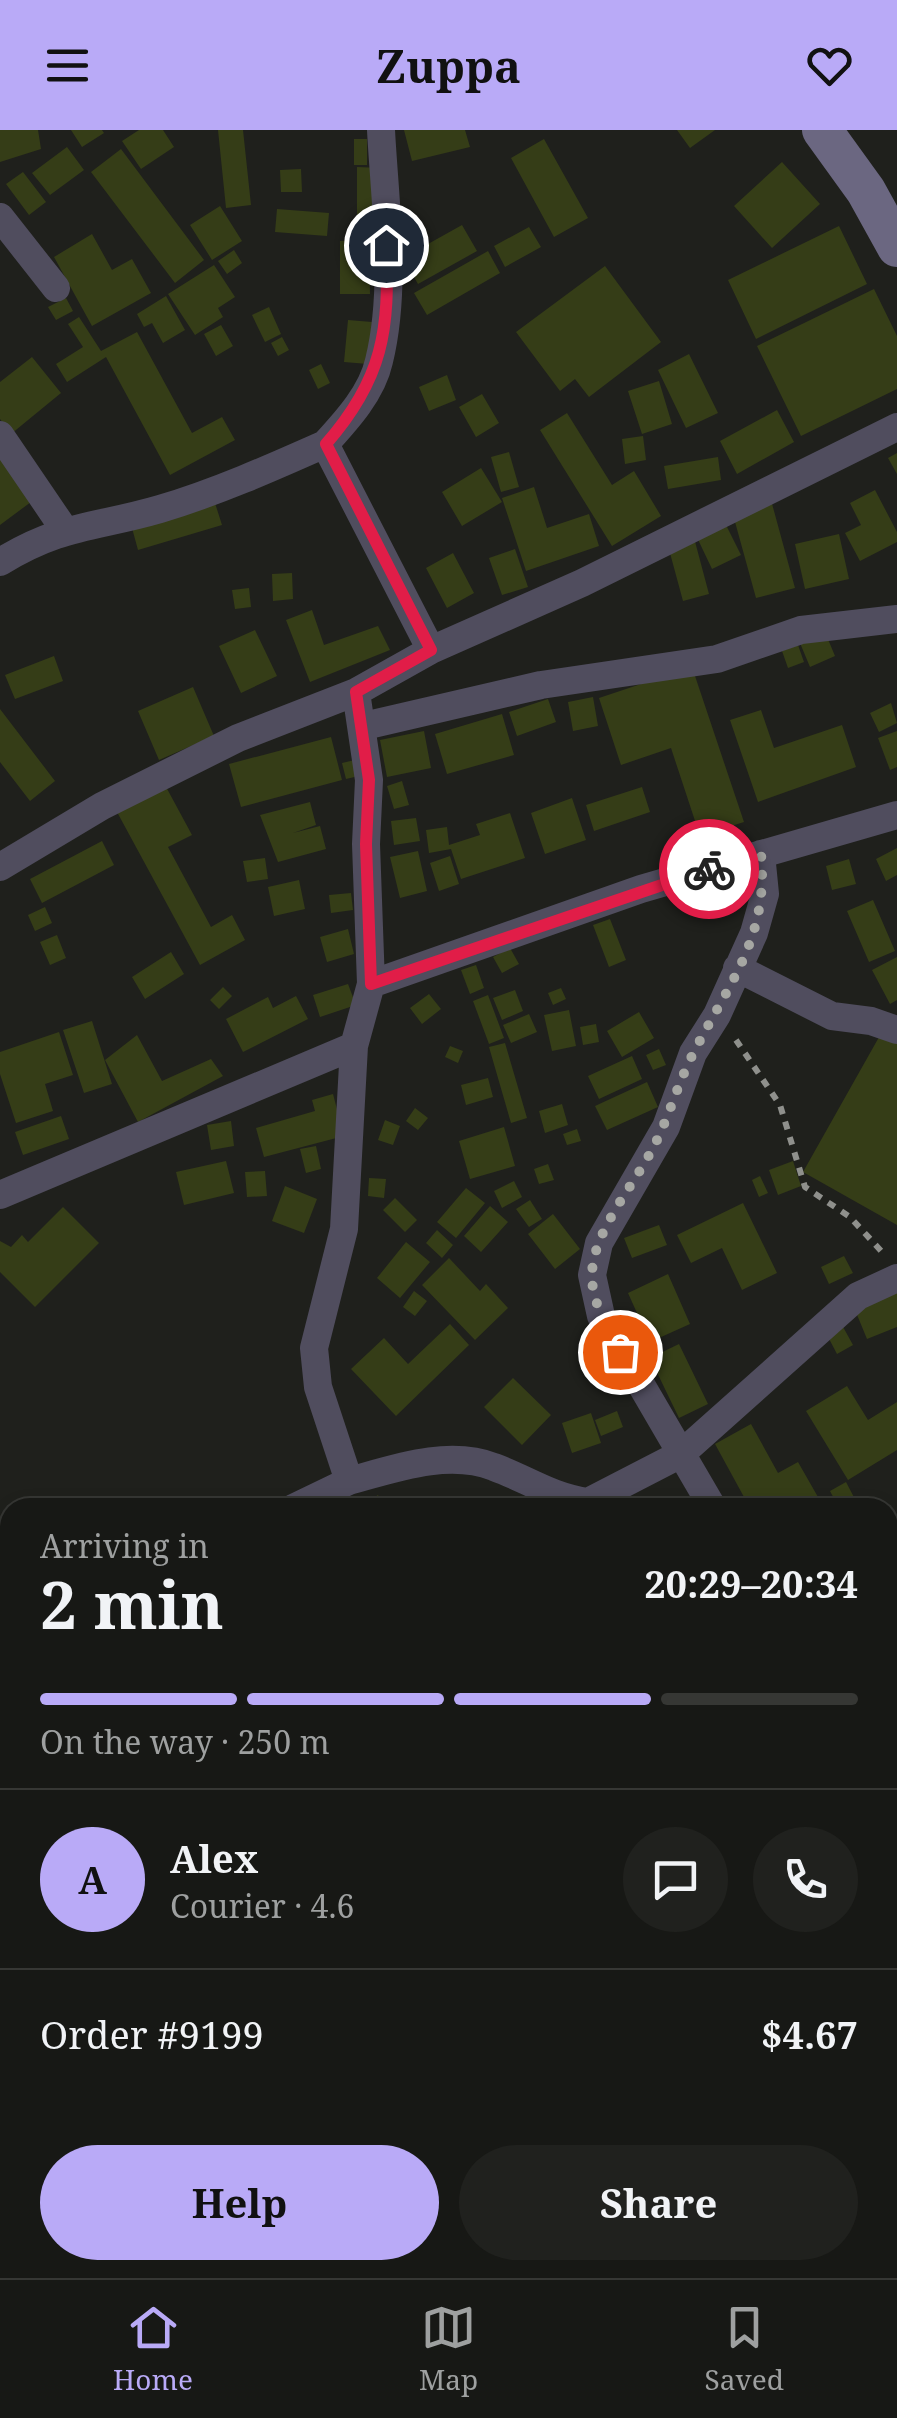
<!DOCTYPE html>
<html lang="en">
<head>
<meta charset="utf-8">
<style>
	body { margin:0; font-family:"Noto Serif",serif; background:#20211e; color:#f1f3f6; height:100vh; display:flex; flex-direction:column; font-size:38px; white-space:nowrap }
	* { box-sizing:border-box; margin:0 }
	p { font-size:32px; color:#9ea0a0 }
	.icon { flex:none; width:55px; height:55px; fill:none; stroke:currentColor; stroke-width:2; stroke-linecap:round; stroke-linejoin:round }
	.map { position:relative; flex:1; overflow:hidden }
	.sheet { position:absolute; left:0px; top:1368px; width:898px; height:782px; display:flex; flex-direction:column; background:#171815; border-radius:30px 30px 0 0; box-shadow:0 5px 15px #0003,0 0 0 2px #363734 }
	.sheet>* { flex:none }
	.pin { position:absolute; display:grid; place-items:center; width:85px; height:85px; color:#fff; margin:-42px; border:5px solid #fff; border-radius:50%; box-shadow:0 2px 10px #0007 }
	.courier { position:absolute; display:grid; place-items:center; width:100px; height:100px; margin:-50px; border:8px solid #e11d48; border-radius:50%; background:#fff; color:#222; box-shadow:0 2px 12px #0007 }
	.summary em { font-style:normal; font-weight:700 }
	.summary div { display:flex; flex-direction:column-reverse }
	.summary { display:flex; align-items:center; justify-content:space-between; height:170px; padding:0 40px }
	h1 { font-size:65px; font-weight:700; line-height:75px }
	.bar { display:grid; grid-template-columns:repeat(4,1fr); gap:15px 10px; align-content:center; height:120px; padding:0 40px }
	.bar i { height:12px; border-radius:8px; background:#363734 }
	.bar .selected { background:#b9aaf7 }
	.bar p { grid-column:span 4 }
	.line { display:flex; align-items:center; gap:25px; padding:0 40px; border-top:2px solid #363734 }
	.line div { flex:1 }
	.round { display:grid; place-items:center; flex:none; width:105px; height:105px; border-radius:52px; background:#20211e }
	.button { display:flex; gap:20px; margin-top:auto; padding:20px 40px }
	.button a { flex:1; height:115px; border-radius:60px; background:#b9aaf7; color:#111; font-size:40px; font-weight:700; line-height:115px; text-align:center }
	.button a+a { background:#20211e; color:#f1f3f6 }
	header { display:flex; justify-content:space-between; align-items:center; height:130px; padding:0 40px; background:#b9aaf7; color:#111; font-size:45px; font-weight:700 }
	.menu { display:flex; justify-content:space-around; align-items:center; height:140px; border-top:2px solid #363734; background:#171815; font-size:28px; color:#9ea0a0 }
	.menu a { display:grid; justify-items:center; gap:5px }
	.menu .selected { color:#b9aaf7 }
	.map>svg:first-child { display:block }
</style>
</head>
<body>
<header><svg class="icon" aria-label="menu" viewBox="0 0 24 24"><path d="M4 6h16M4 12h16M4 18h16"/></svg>Zuppa<svg class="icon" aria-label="heart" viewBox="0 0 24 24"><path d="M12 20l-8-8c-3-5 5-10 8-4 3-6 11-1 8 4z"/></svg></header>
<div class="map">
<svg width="897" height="2148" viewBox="0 0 897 2148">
	<rect width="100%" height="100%" fill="#1f201c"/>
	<path fill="#353d17" d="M0 0H38L41 19 0 32Z
		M71 0H102L104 3 82 17Z
		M139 0H163L174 17 141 39 122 11Z
		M218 0H243L251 75 226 78Z
		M404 0H465L470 17 412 31Z
		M677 0H715L690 18Z
		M354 9H367V35H354Z
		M544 9 588 88 554 107 511 28Z
		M67 17 84 40 50 65 32 43Z
		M121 19 204 130 175 153 91 42Z
		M782 32 820 74 772 118 734 76Z
		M357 37 381 38V84L357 85Z
		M301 39 302 62H281L280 40Z
		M23 42 46 72 29 85 6 54Z
		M220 76 242 111 212 130 190 95Z
		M277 79 329 83 327 106 275 102Z
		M462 95 477 121 418 154 403 128Z
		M839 96 867 154 756 209 728 150Z
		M529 97 541 117 505 137 494 116Z
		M92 104 112 140 132 129 151 163 92 196 54 127Z
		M369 110 370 164H340V111Z
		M234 120 242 133 227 144 218 131Z
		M488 121 500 143 427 185 414 163Z
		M214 135 235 167 218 178 223 187 195 205 168 164Z
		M605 136 661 212 589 267 575 249 560 261 516 202Z
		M874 159 897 206V259L801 306 757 216Z
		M166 166 185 200 163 213 152 193 144 197 137 184Z
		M66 168 73 181 56 190 48 177Z
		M269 177 281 204 265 212 252 185Z
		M79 187 101 221 137 202 192 303 222 287 235 310 170 345 106 227 67 252 56 234 83 217 68 194Z
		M348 190 372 192 368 234 344 232Z
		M221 195 233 216 216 226 204 204Z
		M282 207 289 220 278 226 271 213Z
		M689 224 718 283 686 298 658 240Z
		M32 227 61 263 11 304 0 289V252Z
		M321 234 330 253 318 259 309 240Z
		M447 245 456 270 429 281 419 257Z
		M659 251 672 294 642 304 628 261Z
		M482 264 499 293 476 307 459 277Z
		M777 280 794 312 737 344 720 311Z
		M567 283 612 355 634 341 661 386 612 416 540 300Z
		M643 306 646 330 625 334 622 309Z
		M509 322 519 357 501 362 491 327Z
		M897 323V344L888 328Z
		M0 327 31 372 0 395Z
		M718 327 721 350 668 359 664 336Z
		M481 338 502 372 462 396 442 362Z
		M534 357 547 398 589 384 599 416 526 441 502 368Z
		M875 360 897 402V412L860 431 845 403 861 395 850 373Z
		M771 370 795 458 756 468 732 381Z
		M215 373 222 395 138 420 132 398Z
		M720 383 741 425 712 439 692 397Z
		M693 404 709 464 683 471 667 412Z
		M839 404 849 449 805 459 795 414Z
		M515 419 528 457 502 465 489 428Z
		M453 423 474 463 447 478 426 438Z
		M292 443 293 469 273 471 272 444Z
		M249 458 251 477 235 479 232 460Z
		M312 480 324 515 378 496 390 520 310 552 286 490Z
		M255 500 277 546 241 563 219 516Z
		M825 502 835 526 810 537 800 513Z
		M798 515 804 532 788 538 782 521Z
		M54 526 63 551 15 569 5 545Z
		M692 537 744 692 700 706 671 618 621 635 599 568Z
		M193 557 214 606 159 630 138 581Z
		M593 567 598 596 573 601 568 572Z
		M548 569 556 592 517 606 509 582Z
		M891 573 897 593 879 602 870 583Z
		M0 579 55 651 30 671 0 632Z
		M761 580 774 618 842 595 856 637 758 672 730 590Z
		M502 584 514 625 447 644 435 604Z
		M424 601 431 638 387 647 380 610Z
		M897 601V637L890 640 878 608Z
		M331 607 342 650 241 677 229 634Z
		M359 629 363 645 346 649 342 633Z
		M402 651 409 675 394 679 387 656Z
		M165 655 192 705 168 717 211 797 232 785 245 810 200 835 117 682Z
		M642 657 650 682 594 701 586 675Z
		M572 668 586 710 545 724 531 683Z
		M310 672 316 695 293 703 320 696 326 719 278 732 260 685Z
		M510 683 525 728 461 749 451 719 429 723 426 700 447 697 449 715 480 705 476 694Z
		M416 688 420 711 394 715 391 691Z
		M102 711 114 735 42 773 30 749Z
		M897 718V745L886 751 876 729Z
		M418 721 427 761 400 768 390 727Z
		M450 726 459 754 439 761 430 733Z
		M265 728 268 749 247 752 243 731Z
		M849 729 856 754 832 760 826 736Z
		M299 750 305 779 274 786 268 757Z
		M351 763 353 780 331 783 329 765Z
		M873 770 895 821 869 832 847 781Z
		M45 777 52 793 35 801 28 785Z
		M610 789 626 830 609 837 593 795Z
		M348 799 354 824 327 832 320 807Z
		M57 805 66 828 50 835 40 812Z
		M510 818 519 834 502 843 493 827Z
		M171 822 184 844 145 869 132 847Z
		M897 827V870L890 874 872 840Z
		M476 835 484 858 470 864 461 840Z
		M348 854 356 875 320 887 313 865Z
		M223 857 232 866 219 879 210 870Z
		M561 858 566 869 553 875 548 863Z
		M515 860 523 881 502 890 493 868Z
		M429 864 441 879 422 894 410 878Z
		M488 865 504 908 489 914 473 871Z
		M296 866 308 889 243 922 226 889 268 867 273 878Z
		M569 880 576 916 552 921 544 885Z
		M639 882 654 908 622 927 607 901Z
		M529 884 537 902 511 913 503 895Z
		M92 891 112 954 84 963 63 900Z
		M596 894 599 912 583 915 580 897Z
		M883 900 897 908V1095L803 1042Z
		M59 902 73 945 45 954 53 981 16 993 0 944V922Z
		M137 905 162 951 211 929 223 946 138 992 105 930Z
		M505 913 527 988 511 993 489 917Z
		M450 916 463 921 458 933 445 927Z
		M659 919 666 935 653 940 646 925Z
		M632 926 642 949 599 969 588 946Z
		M488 948 493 967 466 975 461 955Z
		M647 952 658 977 607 1000 595 976Z
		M333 964 344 1006 264 1027 256 998 315 981 312 970Z
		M562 974 568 995 545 1003 539 981Z
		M415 978 428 988 418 1000 406 991Z
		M61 986 69 1009 23 1025 15 1002Z
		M385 990 400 996 393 1015 378 1010Z
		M231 991 234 1016 211 1020 207 995Z
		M504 997 515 1036 470 1049 459 1011Z
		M577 999 581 1011 567 1015 563 1004Z
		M316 1016 321 1039 306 1043 300 1019Z
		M226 1031 234 1063 184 1075 176 1042Z
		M793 1031 801 1056 778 1065 769 1040Z
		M548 1034 554 1050 539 1054 534 1039Z
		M265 1041 267 1066 247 1067 245 1042Z
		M760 1046 768 1063 759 1067 752 1050Z
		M369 1048 386 1049 384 1068 368 1066Z
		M514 1051 522 1067 502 1078 494 1061Z
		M285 1056 317 1069 304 1103 272 1091Z
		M466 1058 485 1073 456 1108 437 1092Z
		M395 1068 417 1090 405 1102 383 1080Z
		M530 1070 542 1089 529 1097 516 1079Z
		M743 1073 777 1143 742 1160 722 1118 691 1133 677 1105Z
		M490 1076 508 1092 481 1122 464 1106Z
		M63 1077 99 1113 35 1177 0 1142V1111L11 1117 22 1105 28 1112Z
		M553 1084 580 1119 555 1139 528 1104Z
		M659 1095 667 1115 632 1128 624 1108Z
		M437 1100 453 1115 442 1128 426 1113Z
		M406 1112 430 1132 400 1168 377 1148Z
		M844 1126 853 1143 829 1154 821 1137Z
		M449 1128 480 1161 486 1154 508 1178 475 1210 422 1155Z
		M668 1144 690 1194 650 1212 628 1163Z
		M897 1156V1197L867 1209 853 1175Z
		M414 1161 427 1171 415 1186 403 1177Z
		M450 1194 469 1215 396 1286 351 1239 384 1208 408 1234Z
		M842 1195 853 1215 837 1224 826 1203Z
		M679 1214 708 1274 679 1288 650 1228Z
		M513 1248 551 1285 522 1315 484 1277Z
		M847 1256 868 1290 897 1272V1320L848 1350 806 1281Z
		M617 1281 623 1297 601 1306 595 1290Z
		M591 1283 601 1313 572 1323 562 1293Z
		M751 1294 778 1343 798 1332 818 1367 800 1378H750L715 1314Z
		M846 1352 857 1373 839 1378 830 1361Z
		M378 1365 385 1378H357Z
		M897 1394V1442L888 1425V1399Z
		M888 1430 897 1449V1460L888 1464Z
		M0 1656 10 1661 0 1692Z
		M895 1720 897 1773 888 1779V1725Z
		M0 1907 10 1920V1929L0 1937Z
		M10 1937V1966L0 1952V1945Z
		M169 2140H235L227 2148H161Z
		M596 2140H620L628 2148H588Z
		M804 2140H813L820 2148H795Z"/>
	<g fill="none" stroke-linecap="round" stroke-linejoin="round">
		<path stroke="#8f908c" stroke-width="6" stroke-dasharray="8 8" stroke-linecap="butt" d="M736 910 780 975 805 1057 850 1087 883 1123"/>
		<path stroke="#504d5e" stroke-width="28" d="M381 0C385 75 397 157 379 231 372 263 346 291 325 314L431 520
			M0 87 56 158
			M0 305 64 399
			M0 432C62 394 95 398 160 379 217 362 271 338 325 314
			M364 596 541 555 717 529 801 500 897 489
			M0 737 102 676 238 608 356 562 431 520 582 453 897 297
			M737 838 832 886 871 891 897 900
			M371 854 641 759 897 685
			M0 1065 354 916
			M349 1351C393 1339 448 1319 494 1337 527 1349 551 1367 588 1372L681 1324 858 1166 897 1148
			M293 1378 349 1351 318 1257 314 1218 344 1099 354 916 371 854 366 714 369 650 356 562
			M713 1378 601 1186 592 1145 599 1113 666 997 693 923 717 885 754 803 765 764 761 724
			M888 1651 897 1647
			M0 1726 10 1723
			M888 2084 897 2091
			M508 2148 512 2140"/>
		<path stroke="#6b6781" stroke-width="40" d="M822 0 866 61 897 117"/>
	</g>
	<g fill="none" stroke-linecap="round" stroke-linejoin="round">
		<path stroke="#a6a7a3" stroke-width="10" stroke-dasharray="0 18" d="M620 1222C608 1199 591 1171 592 1144 593 1104 629 1061 648 1027 668 993 676 956 694 922 729 853 769 807 761 724L709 739"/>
		<path stroke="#e11d48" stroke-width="12" d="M386 115C390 200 383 249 326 314L431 520 356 562 369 650 366 714 371 854 709 739"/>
	</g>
</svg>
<div class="pin" style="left:620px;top:1222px;background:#ea580c"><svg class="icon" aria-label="bag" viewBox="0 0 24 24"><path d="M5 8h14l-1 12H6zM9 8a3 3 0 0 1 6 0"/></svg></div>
<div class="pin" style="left:386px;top:115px;background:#1f2937"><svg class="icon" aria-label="home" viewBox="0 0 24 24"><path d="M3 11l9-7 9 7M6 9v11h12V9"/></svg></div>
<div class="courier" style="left:709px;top:739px"><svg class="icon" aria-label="bike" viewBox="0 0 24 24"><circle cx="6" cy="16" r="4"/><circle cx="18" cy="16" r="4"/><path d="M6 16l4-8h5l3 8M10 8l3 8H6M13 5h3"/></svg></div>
<section class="sheet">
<div class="summary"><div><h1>2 min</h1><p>Arriving in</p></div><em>20:29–20:34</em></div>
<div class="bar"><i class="selected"></i><i class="selected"></i><i class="selected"></i><i></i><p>On the way · 250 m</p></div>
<div class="line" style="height:180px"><b class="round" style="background:#b9aaf7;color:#111">A</b><div><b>Alex</b><p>Courier · 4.6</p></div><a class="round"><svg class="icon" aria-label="chat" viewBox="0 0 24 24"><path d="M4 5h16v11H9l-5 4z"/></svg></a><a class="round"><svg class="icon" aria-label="phone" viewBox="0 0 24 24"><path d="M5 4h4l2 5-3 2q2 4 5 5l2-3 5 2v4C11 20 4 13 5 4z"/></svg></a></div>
<div class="line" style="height:130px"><div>Order #9199</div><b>$4.67</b></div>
<div class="button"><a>Help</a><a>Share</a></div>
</section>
</div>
<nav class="menu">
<a class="selected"><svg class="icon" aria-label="home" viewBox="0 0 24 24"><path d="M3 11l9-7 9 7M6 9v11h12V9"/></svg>Home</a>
<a><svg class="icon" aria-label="map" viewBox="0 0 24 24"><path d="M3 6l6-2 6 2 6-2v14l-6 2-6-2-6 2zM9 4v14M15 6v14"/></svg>Map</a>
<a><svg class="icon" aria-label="saved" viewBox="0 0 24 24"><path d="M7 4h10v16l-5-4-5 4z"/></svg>Saved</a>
</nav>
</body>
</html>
